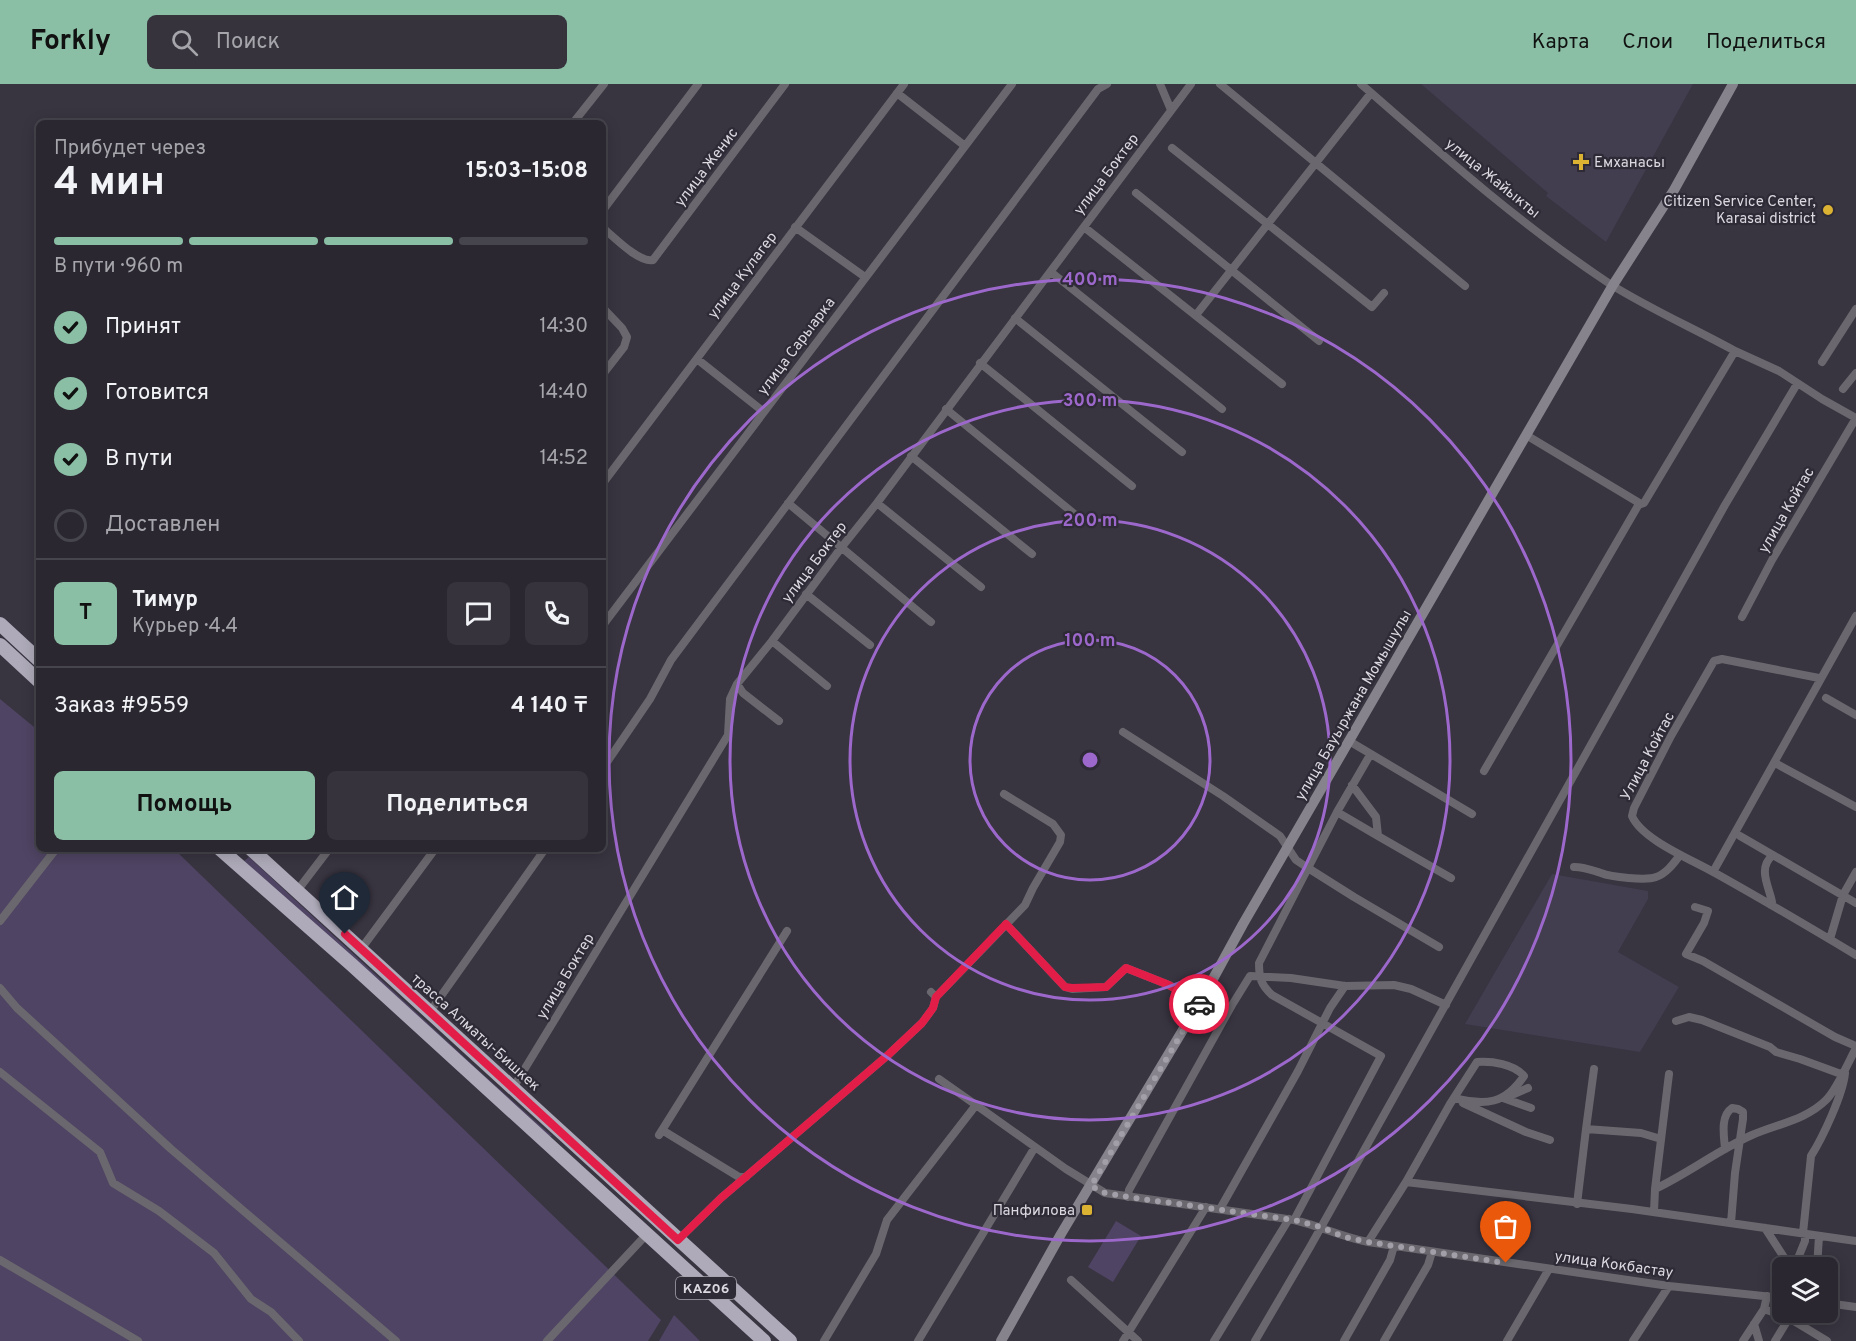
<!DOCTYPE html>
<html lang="ru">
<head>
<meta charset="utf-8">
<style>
	body { margin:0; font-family:Overpass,sans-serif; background:#36333c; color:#f1f3f6; height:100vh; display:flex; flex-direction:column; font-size:22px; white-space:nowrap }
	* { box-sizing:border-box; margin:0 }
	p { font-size:20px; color:#a5a5ab }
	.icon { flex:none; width:33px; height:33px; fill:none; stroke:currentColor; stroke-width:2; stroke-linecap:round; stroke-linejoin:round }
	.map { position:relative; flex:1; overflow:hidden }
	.side { position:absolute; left:36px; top:36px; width:570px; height:732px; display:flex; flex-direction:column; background:#2a2730; border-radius:9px; box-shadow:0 3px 15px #0003,0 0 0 2px #46444c }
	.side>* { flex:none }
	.controls { position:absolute; left:1772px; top:1173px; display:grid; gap:12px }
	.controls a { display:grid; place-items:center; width:66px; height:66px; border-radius:9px; background:#2a2730; box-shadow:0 3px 15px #0003,0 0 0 2px #46444c; font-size:30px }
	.pin { position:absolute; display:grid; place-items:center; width:51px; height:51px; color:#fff; margin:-62px -26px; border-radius:50% 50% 50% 0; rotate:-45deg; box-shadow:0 0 6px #0007 }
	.pin .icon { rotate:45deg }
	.courier { position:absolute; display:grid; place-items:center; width:60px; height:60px; margin:-30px; border:4px solid #e11d48; border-radius:50%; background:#fff; color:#222; box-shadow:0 2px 8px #0007 }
	.headline em { font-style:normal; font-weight:700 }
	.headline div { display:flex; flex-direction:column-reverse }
	.headline { display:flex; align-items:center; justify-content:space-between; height:102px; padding:0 18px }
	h1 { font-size:39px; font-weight:700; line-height:45px }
	.bar { display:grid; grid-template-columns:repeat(4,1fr); gap:9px 6px; align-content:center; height:72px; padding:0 18px }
	.bar i { height:8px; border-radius:4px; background:#46444c }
	.bar .on { background:#8abfa5 }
	.bar p { grid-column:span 4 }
	.line { display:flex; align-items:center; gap:15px; padding:0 18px; border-top:2px solid #46444c }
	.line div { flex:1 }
	.round { display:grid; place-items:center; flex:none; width:63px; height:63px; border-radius:9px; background:#36333c }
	ol { padding:0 18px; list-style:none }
	li { display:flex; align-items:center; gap:18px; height:66px }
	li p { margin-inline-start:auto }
	li .icon { padding:6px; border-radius:50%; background:#8abfa5; color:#111; stroke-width:4 }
	li:last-child { color:#a5a5ab }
	li i { width:33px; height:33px; border:3px solid #46444c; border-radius:50% }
	.button { display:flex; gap:12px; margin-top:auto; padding:12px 18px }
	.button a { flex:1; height:69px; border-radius:9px; background:#8abfa5; color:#111; font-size:24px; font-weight:700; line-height:69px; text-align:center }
	.button a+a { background:#36333c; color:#f1f3f6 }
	header { display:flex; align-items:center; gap:36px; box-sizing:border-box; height:84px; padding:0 30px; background:#8abfa5; color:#111 }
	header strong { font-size:28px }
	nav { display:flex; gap:33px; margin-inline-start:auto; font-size:21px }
	.search { width:420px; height:54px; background:#36333c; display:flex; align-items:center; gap:15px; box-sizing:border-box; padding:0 21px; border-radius:9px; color:#a5a5ab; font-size:22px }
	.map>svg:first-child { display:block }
</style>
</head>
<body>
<header>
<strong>Forkly</strong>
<div class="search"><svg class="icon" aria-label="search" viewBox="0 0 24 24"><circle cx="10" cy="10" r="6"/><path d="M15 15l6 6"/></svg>Поиск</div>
<nav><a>Карта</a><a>Слои</a><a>Поделиться</a></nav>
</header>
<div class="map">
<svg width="1856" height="1257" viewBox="0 0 1856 1257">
	<rect width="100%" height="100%" fill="#383440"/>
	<path fill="#433d50" d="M1421 0H1693L1606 158 1546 112 1548 109Z
		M1552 790 1648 807V815L1618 868 1679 903 1640 968 1465 940Z"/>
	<path fill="#4f4463" d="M0 615 39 647V765H174L661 1236 648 1257H0Z
		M249 773 476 984 552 1052 545 1054 244 777Z
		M1116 1137 1141 1152 1113 1198 1088 1183Z
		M674 1231 700 1257H659Z"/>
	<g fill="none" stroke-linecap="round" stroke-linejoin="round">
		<path stroke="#6a686e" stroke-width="8" d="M1160 0 1171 26
			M1220 0 1465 202
			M1361 0C1441 70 1521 141 1610 200 1648 224 1695 245 1735 267
			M897 9 965 62
			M573 39 604 0
			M1172 64 1372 223 1384 209
			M1136 109 1319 257
			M603 126 698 0
			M795 143 865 193
			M1084 143 1282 300
			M603 144C614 153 639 179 653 176L785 0
			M1051 188 1222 325
			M603 224 622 244 627 253 624 263 603 290
			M1196 231 1371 9
			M1015 234 1182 368
			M697 275 764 328
			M1822 278 1856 225
			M980 279 1132 402
			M1843 305 1856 289
			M946 325 1083 437
			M1526 351 1641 420 1644 419 1735 267 1779 287 1822 315 1856 334
			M911 372 1032 470
			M603 399 904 0
			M788 419 931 538
			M877 419 981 503
			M806 510 870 561
			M1742 533 1772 476 1856 334
			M603 541 1012 0
			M772 557 827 602
			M1819 594 1722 575 1714 577 1671 652 1634 724 1632 732C1642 756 1693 776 1715 789 1762 815 1809 843 1856 871
			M737 600 743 609 779 637
			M1826 614 1856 631
			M1123 648 1223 712 1280 752 1296 776 1308 784 1337 728 1370 671
			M1349 657 1472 730
			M1775 679 1856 723
			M603 684 650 615 671 576 1098 5 1107 0
			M1484 687 1639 420
			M1352 701 1376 733 1378 752 1451 794
			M1337 728 1378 752
			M1740 752 1856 819
			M1574 783C1585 783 1591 786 1601 789 1611 793 1646 797 1656 793 1666 790 1674 779 1680 771
			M1713 788 1856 532
			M297 807 329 765
			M1771 821 1772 818C1769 802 1757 784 1773 771
			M1695 823 1708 827 1704 839 1686 870 1703 877 1835 953 1856 962
			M0 837 56 765
			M1006 840 1065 903 1072 905 1106 903 1126 884 1169 901 1199 918
			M1830 855 1843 811 1856 788
			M361 865 435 765
			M0 904 17 924 171 1065 396 1257
			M936 913 1025 821 1033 804 1060 758 1061 751 1053 740 1004 710
			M429 929 545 765
			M1676 937 1689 933 1702 936 1770 963 1776 968 1800 975 1841 990
			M1594 985 1586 1045 1641 1049 1661 1055
			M0 988 100 1068 113 1099 159 1127 214 1169 251 1215 271 1228 299 1257
			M939 995 976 1021
			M513 1004 728 651 730 615 737 600 772 557 841 464 877 419 1191 0
			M1507 1013 1528 1004
			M1503 1014 1531 1024
			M1463 1019 1526 1048 1550 1056
			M662 1046 739 1093H746
			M659 1051 787 847
			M1725 1065C1724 1052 1720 1032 1732 1024L1738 1025 1743 1028V1035L1735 1089 1731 1139
			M1406 1098 1450 1020 1477 978C1492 977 1514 980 1524 992 1505 1020 1486 1022 1454 1014
			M1655 1105 1669 990
			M1128 1113 1129 1106 1232 921 1250 892 1291 894 1345 902 1394 901 1411 905 1446 921
			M1577 1120 1586 1045
			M1220 1125 1298 987 1330 924 1345 902
			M1654 1128 1655 1105C1689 1089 1718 1066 1752 1051 1777 1040 1806 1036 1826 1016 1836 1007 1849 977 1856 964
			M1294 1136 1381 972 1272 911C1261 901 1259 894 1259 879L1308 784 1354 813 1439 863
			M1765 1144 1791 1184
			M1803 1149 1811 1072C1823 1053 1843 1010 1845 989
			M678 1156 721 1114 888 971 922 939 933 924 936 913 931 908
			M1368 1158 1406 1098 1632 1125 1856 1157
			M0 1176 138 1257
			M1794 1184 1805 1157V1150
			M1817 1184 1819 1152
			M1071 1196 1138 1257
			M1827 1219 1856 1223
			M1764 1225 1789 1234 1827 1257
			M1754 1240 1759 1257
			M547 1257 647 1150
			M824 1257 876 1170 887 1136 976 1021 1066 1085 1105 1109 1294 1136C1320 1142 1342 1153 1368 1158L1669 1202 1782 1214
			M918 1257 1035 1063
			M1123 1257 1206 1123
			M1214 1257 1289 1135
			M1255 1257 1310 1163 1725 421 1797 300
			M1344 1257 1390 1176 1394 1162
			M1384 1257 1428 1181 1432 1168
			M1507 1257 1549 1185
			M1633 1257 1669 1202
			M1743 1257 1764 1225 1767 1212
			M1775 1257 1789 1234"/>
		<path stroke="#86838c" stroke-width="10" d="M1001 1257 1061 1150 1208 904 1243 840 1613 201 1674 106 1733 0"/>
		<path stroke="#aeaab9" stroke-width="14" d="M0 540 39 576
			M0 561 39 597
			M220 765 352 881 764 1257
			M251 765 790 1257"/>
	</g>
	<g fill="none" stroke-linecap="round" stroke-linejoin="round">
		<path stroke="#a29fa8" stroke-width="6" stroke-dasharray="0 10.8" d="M1199 920 1091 1102 1105 1109 1128 1113 1294 1136 1321 1143 1344 1153 1368 1158 1506 1179"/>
		<path stroke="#e11d48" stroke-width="8" d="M345 850 678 1156 721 1114 888 971 922 939 933 924 936 913 1006 840 1065 903 1072 904 1106 903 1126 884 1169 901 1199 920"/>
	</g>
	<g fill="none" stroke="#9d68cb" stroke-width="3">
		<circle cx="1090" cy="676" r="120"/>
		<circle cx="1090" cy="676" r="240"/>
		<circle cx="1090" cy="676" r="360"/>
		<circle cx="1090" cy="676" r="481"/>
	</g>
	<g fill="#dcb233" stroke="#2e2a36" stroke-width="2">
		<path d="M1578 69h6v6h6v6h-6v6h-6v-6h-6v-6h6z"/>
		<circle cx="1828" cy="126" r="6"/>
		<rect x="1081" y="1120" width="12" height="12" rx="3"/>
	</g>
	<g text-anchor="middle" stroke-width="4.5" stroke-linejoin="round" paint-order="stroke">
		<rect fill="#2e2a36" stroke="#a7a4ad" stroke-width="1.5" x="676" y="1193" width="60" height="22" rx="4.5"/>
		<g font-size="14" font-weight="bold" fill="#dbd8e0">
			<text x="706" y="1209">KАZ06</text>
		</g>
		<g font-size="15" fill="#dbd8e0" stroke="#2e2a36" text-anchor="end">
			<text x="1594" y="83" text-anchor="start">Емханасы</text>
			<text x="1816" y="122">Citizen Service Center,<tspan x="1816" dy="17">Karasai district</tspan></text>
			<text x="1075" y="1131">Панфилова</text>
		</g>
		<g font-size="15" fill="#dbd8e0" stroke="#2e2a36">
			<text transform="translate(706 83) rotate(-53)" y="5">улица Женис</text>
			<text transform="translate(1106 90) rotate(-53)" y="5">улица Боктер</text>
			<text transform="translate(1493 94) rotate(39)" y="5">улица Жайыкты</text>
			<text transform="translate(742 191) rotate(-53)" y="5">улица Кулагер</text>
			<text transform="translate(796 262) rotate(-53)" y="5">улица Сарыарка</text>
			<text transform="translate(1786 426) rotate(-60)" y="5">улица Койтас</text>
			<text transform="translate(814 478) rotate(-53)" y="5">улица Боктер</text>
			<text transform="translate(1353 621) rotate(-60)" y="5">улица Бауыржана Момышулы</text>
			<text transform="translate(1647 672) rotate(-62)" y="5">Улица Койтас</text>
			<text transform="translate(565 892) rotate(-59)" y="5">улица Боктер</text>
			<text transform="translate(476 948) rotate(42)" y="5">трасса Алматы-Бишкек</text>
			<text transform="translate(1614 1180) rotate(8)" y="5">улица Кокбастау</text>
		</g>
	</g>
	<circle cx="1090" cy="676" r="9" fill="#9d68cb" stroke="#2e2a36" stroke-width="3"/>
	<g font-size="18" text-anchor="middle" font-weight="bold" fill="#9d68cb" stroke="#2e2a36" stroke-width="4.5" stroke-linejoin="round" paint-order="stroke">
		<text x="1090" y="201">400 m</text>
		<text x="1090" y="322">300 m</text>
		<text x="1090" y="442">200 m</text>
		<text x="1090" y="562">100 m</text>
	</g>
</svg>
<div class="controls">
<a><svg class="icon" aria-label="layers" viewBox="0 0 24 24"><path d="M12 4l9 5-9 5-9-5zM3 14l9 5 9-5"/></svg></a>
</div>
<div class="pin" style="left:1506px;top:1179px;background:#ea580c"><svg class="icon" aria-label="bag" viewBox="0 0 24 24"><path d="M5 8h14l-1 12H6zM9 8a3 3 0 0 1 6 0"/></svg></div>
<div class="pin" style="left:345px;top:850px;background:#1f2937"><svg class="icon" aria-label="home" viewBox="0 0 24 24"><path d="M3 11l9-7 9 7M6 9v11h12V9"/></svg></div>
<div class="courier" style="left:1199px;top:920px"><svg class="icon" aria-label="car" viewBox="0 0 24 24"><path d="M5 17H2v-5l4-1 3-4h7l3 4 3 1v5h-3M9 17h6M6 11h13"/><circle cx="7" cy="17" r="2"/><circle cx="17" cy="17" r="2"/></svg></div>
<section class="side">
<div class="headline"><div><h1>4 мин</h1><p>Прибудет через</p></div><em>15:03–15:08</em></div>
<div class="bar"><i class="on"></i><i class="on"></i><i class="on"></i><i></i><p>В пути · 960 m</p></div>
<ol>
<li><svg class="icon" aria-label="check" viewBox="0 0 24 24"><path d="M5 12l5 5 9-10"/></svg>Принят<p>14:30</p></li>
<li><svg class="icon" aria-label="check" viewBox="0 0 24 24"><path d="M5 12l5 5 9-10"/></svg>Готовится<p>14:40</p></li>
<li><svg class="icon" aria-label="check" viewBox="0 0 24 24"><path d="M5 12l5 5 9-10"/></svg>В пути<p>14:52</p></li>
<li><i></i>Доставлен</li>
</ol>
<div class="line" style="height:108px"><b class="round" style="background:#8abfa5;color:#111">Т</b><div><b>Тимур</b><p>Курьер · 4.4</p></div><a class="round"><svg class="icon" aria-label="chat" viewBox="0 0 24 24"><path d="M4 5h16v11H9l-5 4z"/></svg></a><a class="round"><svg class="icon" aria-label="phone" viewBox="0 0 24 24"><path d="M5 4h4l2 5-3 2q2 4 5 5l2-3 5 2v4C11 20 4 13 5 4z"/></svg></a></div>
<div class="line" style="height:78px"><div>Заказ #9559</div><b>4 140 ₸</b></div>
<div class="button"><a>Помощь</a><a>Поделиться</a></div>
</section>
</div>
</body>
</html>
